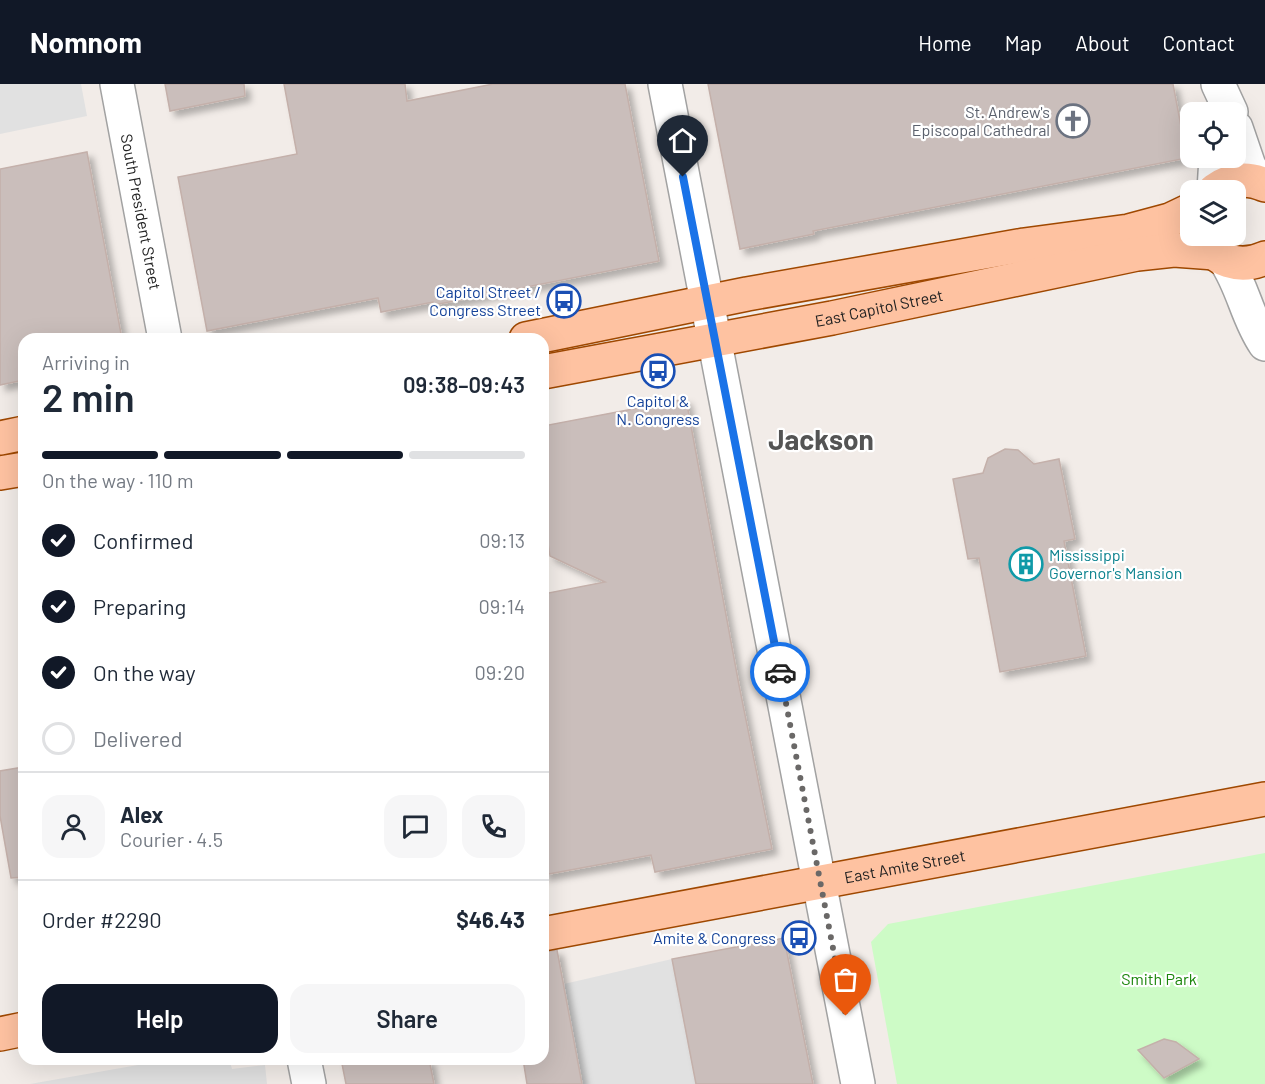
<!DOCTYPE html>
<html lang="en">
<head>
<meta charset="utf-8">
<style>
	body { margin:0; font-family:Barlow,sans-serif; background:#f6f6f7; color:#1f2937; height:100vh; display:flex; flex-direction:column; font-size:22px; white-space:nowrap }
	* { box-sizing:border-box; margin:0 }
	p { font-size:20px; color:#747a83 }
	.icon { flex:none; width:33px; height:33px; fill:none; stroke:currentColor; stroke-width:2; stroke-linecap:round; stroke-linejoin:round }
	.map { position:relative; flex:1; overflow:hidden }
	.drawer { position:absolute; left:18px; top:249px; width:531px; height:732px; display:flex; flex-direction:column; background:#fff; border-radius:18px; box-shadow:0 6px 24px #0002 }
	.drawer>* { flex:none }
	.fabs { position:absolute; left:1180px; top:18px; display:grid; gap:12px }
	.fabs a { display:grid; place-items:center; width:66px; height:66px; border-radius:12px; background:#fff; box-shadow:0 6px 24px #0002; font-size:30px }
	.pin { position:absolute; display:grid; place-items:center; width:51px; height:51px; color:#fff; margin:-62px -26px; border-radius:50% 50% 50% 0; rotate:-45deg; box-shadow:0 0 6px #0007 }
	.pin .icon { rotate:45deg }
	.courier { position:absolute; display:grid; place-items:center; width:60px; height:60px; margin:-30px; border:4px solid #1a73e8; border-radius:50%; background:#fff; color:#222; box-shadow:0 2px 8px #0007 }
	.head em { font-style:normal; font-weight:600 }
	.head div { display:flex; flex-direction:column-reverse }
	.head { display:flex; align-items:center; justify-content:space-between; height:102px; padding:0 24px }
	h1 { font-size:39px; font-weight:600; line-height:45px }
	.bar { display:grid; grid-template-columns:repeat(4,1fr); gap:9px 6px; align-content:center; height:72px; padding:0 24px }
	.bar i { height:8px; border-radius:4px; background:#e0e1e3 }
	.bar .active { background:#111827 }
	.bar p { grid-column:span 4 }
	.line { display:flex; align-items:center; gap:15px; padding:0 24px; border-top:2px solid #e0e1e3 }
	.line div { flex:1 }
	.round { display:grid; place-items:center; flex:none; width:63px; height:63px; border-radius:18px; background:#f6f6f7 }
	ol { padding:0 24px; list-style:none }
	li { display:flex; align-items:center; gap:18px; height:66px }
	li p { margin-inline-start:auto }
	li .icon { padding:6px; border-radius:50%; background:#111827; color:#fff; stroke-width:4 }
	li:last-child { color:#747a83 }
	li i { width:33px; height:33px; border:3px solid #e0e1e3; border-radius:50% }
	.cta { display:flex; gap:12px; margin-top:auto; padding:12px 24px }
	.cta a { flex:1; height:69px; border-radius:18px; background:#111827; color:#fff; font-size:24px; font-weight:600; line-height:69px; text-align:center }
	.cta a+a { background:#f6f6f7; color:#1f2937 }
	header { display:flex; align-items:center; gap:36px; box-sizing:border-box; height:84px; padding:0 30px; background:#111827; color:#fff }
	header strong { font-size:28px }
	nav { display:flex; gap:33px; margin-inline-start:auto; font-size:21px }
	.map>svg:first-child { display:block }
</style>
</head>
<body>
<header>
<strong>Nomnom</strong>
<nav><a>Home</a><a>Map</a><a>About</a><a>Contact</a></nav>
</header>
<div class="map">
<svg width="1265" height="1000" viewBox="0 0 1265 1000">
	<defs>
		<filter id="shadow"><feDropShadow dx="5.5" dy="5.5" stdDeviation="3" flood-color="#0004"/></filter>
	</defs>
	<rect width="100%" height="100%" fill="#f2ece8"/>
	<path fill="#cdfbc6" d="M1265 769V1000H897L871 858 888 840Z"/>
	<path fill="#e1e1e1" d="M0 0H81L87 32 0 50Z
		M672 875 696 1000H581L564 900Z
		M172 975H229L232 985 265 981 267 1000H30Z"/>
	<path fill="#cabebb" stroke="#c4b0aa" stroke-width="1.5" filter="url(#shadow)" d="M165 0H244L245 12 170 27Z
		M284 0H405L407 17 493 0H625L659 177 434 221 433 218 381 228 378 214 207 247 178 93 297 70Z
		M708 0H1173L1187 74 813 147 814 150 740 165Z
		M87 68 122 255H24V296L0 301V85Z
		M686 315 739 601 772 765 655 788 651 771 543 791V510L605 498 550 472 546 447 543 448V342Z
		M1005 365 1018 366 1034 380 1059 375 1075 455 1064 457 1086 572 1000 588 979 474 968 475 953 395 983 389 988 374Z
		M24 683V793L11 794 0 732V687Z
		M784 854 813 1000H696L672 875Z
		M557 866 582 1000H527L523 975H543V868Z
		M1164 955 1176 958 1199 975 1164 994 1138 966Z
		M341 975H429L434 1000H346Z"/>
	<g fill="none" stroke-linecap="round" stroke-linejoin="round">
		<g stroke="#a2a2a2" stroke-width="36">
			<g id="minor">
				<path id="s1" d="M117 0 165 255"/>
				<path d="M665 0 858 1000"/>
				<path d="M1218 0 1231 28"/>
				<path d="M1236 44 1249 82 1259 98"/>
				<path d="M1214 106 1216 74"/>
				<path d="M1225 176C1243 202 1247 234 1265 260"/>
				<path d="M304 975 309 1000"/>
			</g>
		</g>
		<g stroke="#9f4800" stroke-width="36">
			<g id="major">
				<path d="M1215 106C1231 95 1247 93 1265 101"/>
				<path d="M1204 152C1212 178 1241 185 1265 174"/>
				<path d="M526 255 747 210 1024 161 1129 147 1170 136 1191 126"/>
				<path id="s2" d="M543 288 832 234 1137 170 1174 166 1215 169"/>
				<path d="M0 354 24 349"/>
				<path d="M0 389 24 385"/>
				<path id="s3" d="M543 850 1265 715"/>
				<path d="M0 950 24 945"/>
			</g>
		</g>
		<use href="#minor" stroke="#fff" stroke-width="33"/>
		<use href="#major" stroke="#fec2a1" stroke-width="33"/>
	</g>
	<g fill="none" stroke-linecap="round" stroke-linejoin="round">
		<path stroke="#6a6867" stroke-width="6" stroke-dasharray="0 10.8" d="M780 588 846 932"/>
		<path stroke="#1a73e8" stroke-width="8" d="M683 93 780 588"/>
	</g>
	<defs>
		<g id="church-ring" transform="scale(1.725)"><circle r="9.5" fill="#fff" stroke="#6b7280" stroke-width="1.5"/><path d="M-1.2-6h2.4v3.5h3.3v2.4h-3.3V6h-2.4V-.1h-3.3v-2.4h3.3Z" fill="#6b7280"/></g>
		<g id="bus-ring" transform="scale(1.725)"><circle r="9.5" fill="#fff" stroke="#1a4fb4" stroke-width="1.5"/><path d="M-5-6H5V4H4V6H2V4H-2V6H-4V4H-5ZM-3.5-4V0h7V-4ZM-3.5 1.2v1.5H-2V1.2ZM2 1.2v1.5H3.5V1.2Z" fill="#1a4fb4"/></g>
		<g id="building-ring" transform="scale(1.725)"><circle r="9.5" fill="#fff" stroke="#0f9aa8" stroke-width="1.5"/><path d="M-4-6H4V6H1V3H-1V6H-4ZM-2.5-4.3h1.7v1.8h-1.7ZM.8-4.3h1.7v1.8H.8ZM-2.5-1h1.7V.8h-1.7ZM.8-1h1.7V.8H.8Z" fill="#0f9aa8"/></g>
	</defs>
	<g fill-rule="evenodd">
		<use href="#church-ring" x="1073" y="37"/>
		<use href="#bus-ring" x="564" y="217"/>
		<use href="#bus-ring" x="658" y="287"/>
		<use href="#building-ring" x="1026" y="480"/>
		<use href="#bus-ring" x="799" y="854"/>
	</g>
	<g text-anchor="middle" stroke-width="4.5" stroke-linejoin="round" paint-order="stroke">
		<g font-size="16" fill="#5b616d" stroke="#fff" text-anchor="end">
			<text x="1050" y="34">St. Andrew's<tspan x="1050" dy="18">Episcopal Cathedral</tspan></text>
		</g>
		<g font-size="16" fill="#212121" stroke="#fff">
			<text dy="6" stroke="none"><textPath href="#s1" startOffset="130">South President Street</textPath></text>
			<text dy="6" stroke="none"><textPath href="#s2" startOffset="342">East Capitol Street</textPath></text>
			<text dy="6" stroke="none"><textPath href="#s3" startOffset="368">East Amite Street</textPath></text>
		</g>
		<g font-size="16" fill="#164399" stroke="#fff" text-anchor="end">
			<text x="541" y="214">Capitol Street /<tspan x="541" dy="18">Congress Street</tspan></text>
			<text x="658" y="323" text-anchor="middle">Capitol &amp;<tspan x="658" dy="18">N. Congress</tspan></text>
			<text x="776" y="860">Amite &amp; Congress</text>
		</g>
		<g font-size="16" fill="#0d838f" stroke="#fff" text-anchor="start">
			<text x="1049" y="477">Mississippi<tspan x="1049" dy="18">Governor's Mansion</tspan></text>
		</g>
		<g font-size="16" fill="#1a850a" stroke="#fff">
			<text x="1159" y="901">Smith Park</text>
		</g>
		<g font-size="28" font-weight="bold" fill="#545454" stroke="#fff">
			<text x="821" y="366">Jackson</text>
		</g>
	</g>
</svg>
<div class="fabs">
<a><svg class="icon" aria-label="locate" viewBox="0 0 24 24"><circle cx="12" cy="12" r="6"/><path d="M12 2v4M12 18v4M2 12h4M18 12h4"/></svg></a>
<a><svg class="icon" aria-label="layers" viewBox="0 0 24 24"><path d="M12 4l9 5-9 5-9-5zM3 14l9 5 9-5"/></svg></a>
</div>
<div class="pin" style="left:846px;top:932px;background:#ea580c"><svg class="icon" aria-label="bag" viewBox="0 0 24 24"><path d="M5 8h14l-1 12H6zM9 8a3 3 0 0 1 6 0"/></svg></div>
<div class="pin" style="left:683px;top:93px;background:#1f2937"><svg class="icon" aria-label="home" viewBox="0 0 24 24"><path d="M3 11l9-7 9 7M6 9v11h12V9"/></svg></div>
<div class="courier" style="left:780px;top:588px"><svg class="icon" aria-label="car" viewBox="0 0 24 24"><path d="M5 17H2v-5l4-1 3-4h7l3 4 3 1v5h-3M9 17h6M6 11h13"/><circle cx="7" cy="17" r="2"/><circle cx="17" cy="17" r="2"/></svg></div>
<section class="drawer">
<div class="head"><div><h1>2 min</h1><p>Arriving in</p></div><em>09:38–09:43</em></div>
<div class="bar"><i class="active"></i><i class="active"></i><i class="active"></i><i></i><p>On the way · 110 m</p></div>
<ol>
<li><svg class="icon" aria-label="check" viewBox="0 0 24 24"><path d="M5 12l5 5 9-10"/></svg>Confirmed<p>09:13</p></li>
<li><svg class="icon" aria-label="check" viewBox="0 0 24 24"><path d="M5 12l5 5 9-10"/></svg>Preparing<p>09:14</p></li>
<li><svg class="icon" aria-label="check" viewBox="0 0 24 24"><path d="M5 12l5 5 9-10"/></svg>On the way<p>09:20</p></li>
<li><i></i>Delivered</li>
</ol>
<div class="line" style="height:108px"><a class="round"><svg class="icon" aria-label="person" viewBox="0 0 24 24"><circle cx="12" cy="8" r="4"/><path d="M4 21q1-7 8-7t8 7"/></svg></a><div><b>Alex</b><p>Courier · 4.5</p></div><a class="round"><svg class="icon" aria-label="chat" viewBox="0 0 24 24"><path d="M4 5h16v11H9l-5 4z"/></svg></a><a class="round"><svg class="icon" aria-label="phone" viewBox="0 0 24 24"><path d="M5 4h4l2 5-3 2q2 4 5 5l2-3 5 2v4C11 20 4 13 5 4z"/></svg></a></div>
<div class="line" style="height:78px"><div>Order #2290</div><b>$46.43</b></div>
<div class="cta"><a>Help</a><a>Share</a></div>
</section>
</div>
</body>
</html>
